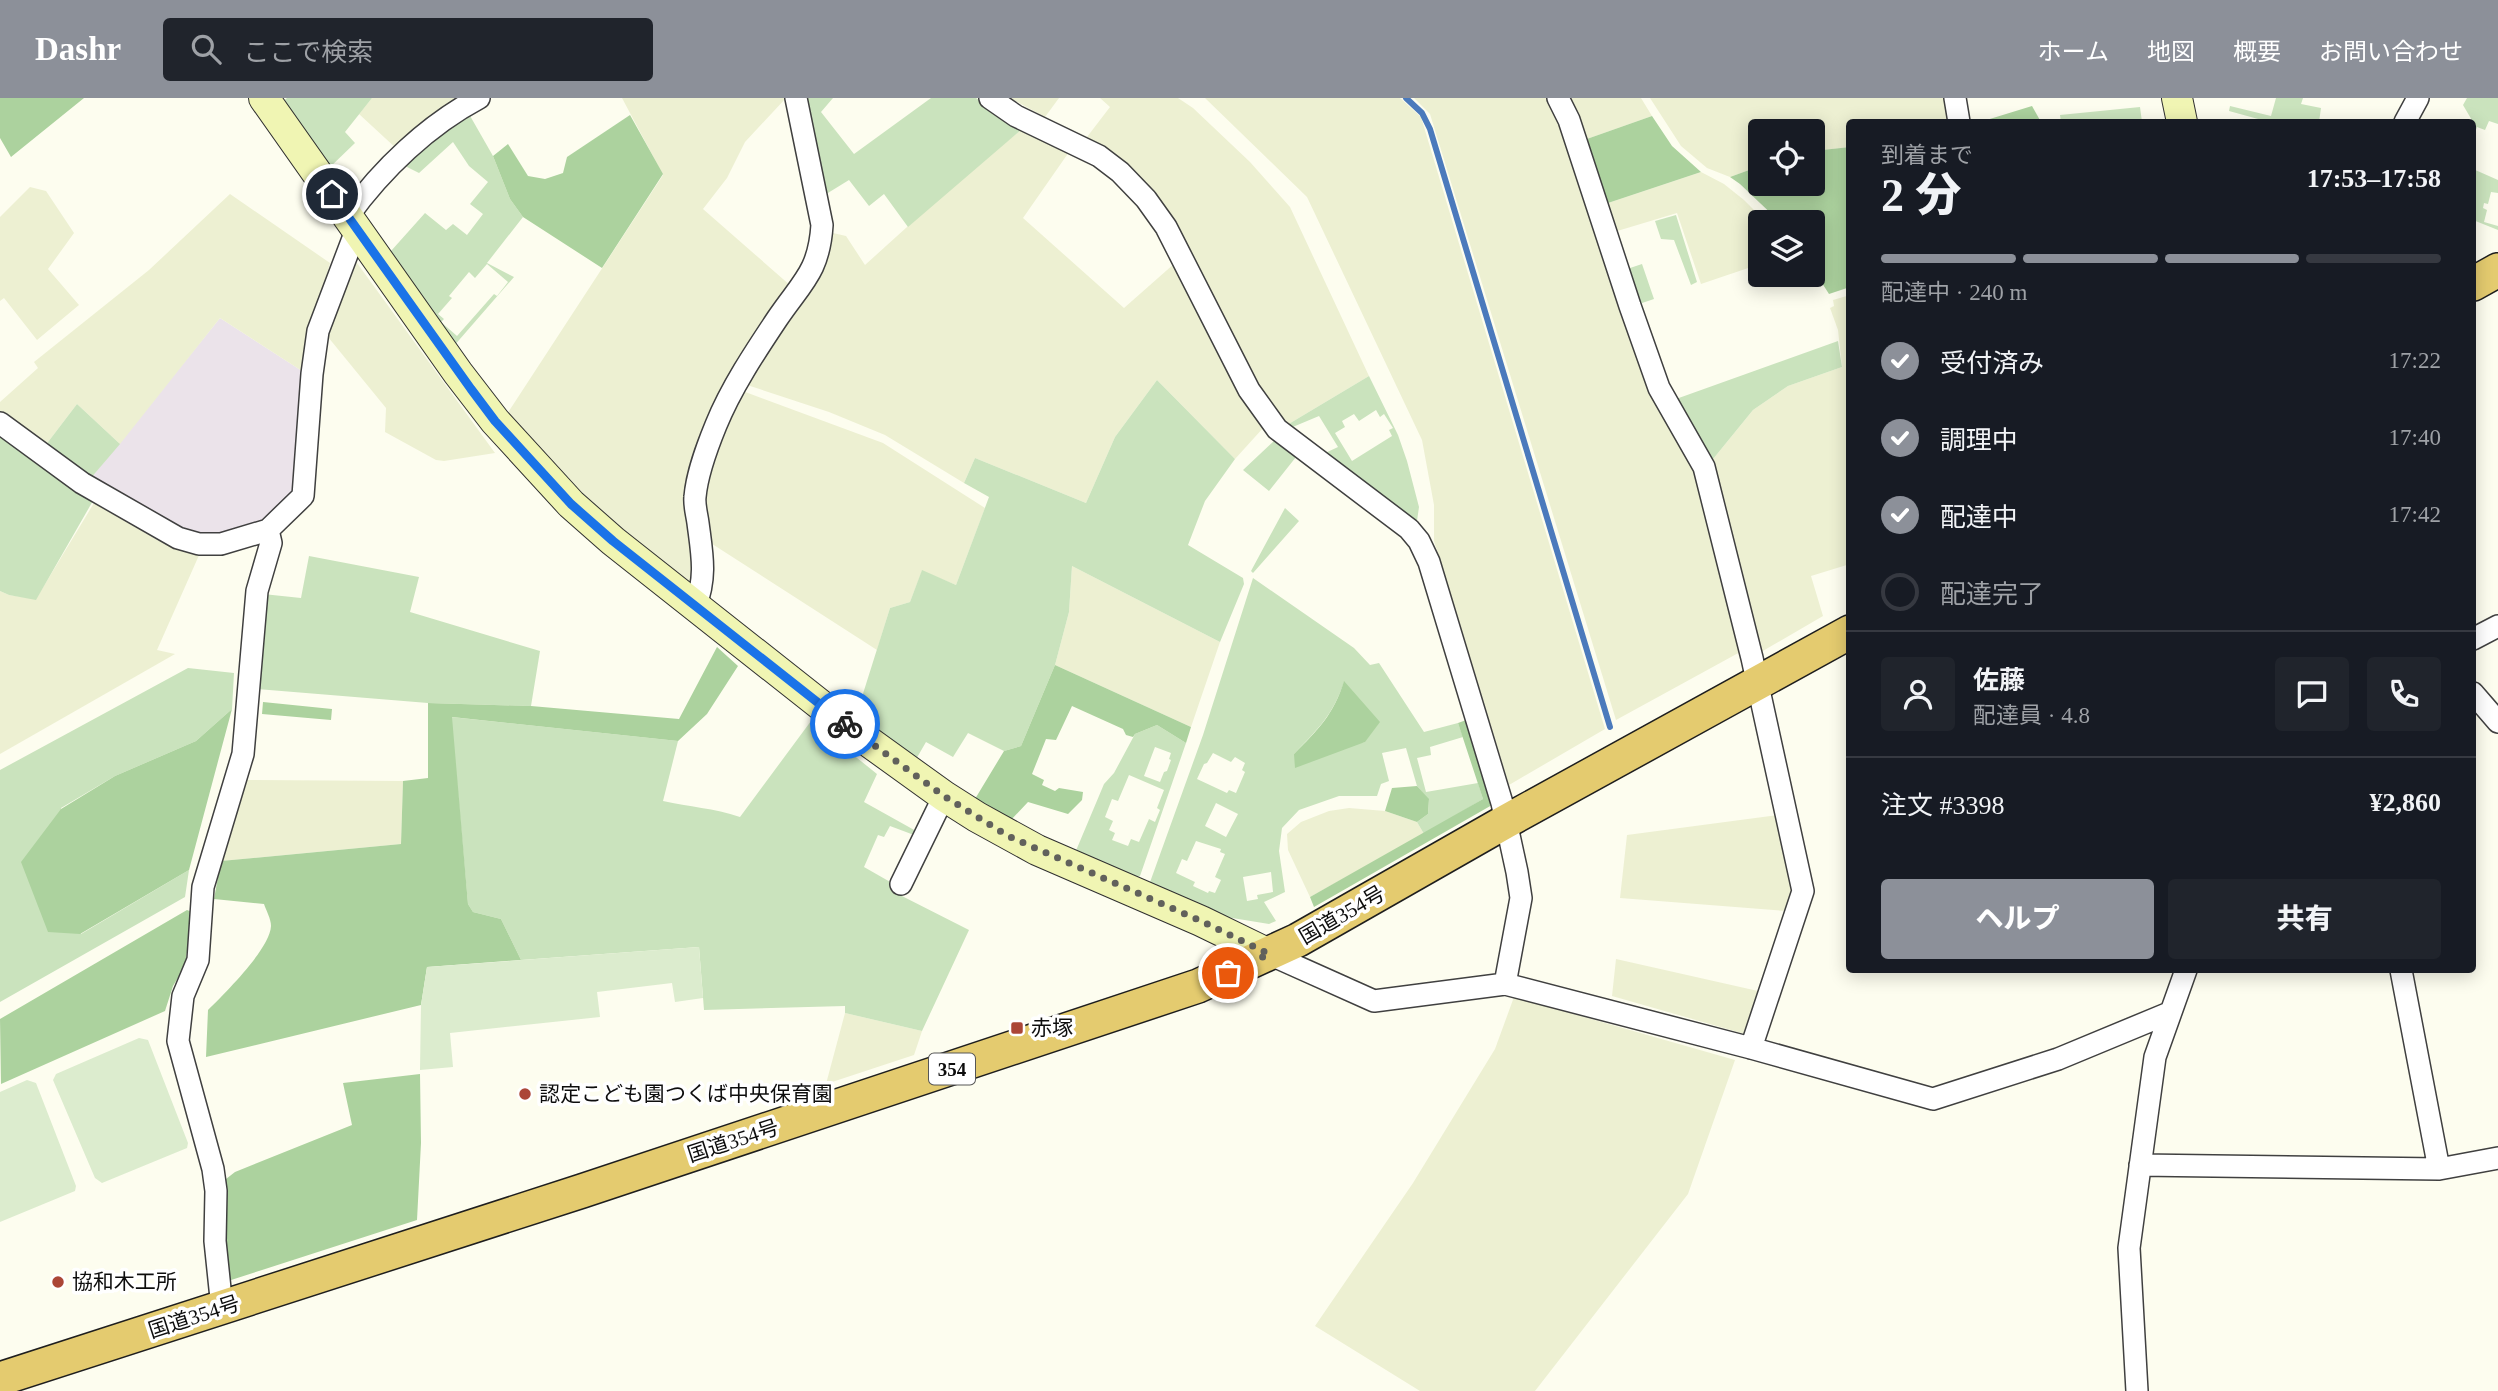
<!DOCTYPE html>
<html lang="ja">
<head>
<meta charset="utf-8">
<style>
	body { margin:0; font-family:"Times New Roman","Noto Sans JP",serif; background:#20242c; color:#f1f3f6; height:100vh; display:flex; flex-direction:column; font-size:26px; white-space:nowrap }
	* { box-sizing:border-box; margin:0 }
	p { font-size:23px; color:#9ea1a6 }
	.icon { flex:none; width:38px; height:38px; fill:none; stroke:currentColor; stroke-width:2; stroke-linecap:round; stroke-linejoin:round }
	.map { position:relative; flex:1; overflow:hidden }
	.details { position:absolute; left:1846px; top:21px; width:630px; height:854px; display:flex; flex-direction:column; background:#171b24; border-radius:7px; box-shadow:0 4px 18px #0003 }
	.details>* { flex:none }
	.controls { position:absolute; left:1748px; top:21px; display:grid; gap:14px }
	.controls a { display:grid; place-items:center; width:77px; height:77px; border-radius:7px; background:#171b24; box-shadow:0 4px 18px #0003; font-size:35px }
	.pin { position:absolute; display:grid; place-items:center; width:60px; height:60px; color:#fff; margin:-30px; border:4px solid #fff; border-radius:50%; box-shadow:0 2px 7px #0007 }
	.courier { position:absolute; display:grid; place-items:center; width:70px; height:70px; margin:-35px; border:5px solid #1a73e8; border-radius:50%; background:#fff; color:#222; box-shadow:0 2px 9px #0007 }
	.summary em { font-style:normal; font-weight:800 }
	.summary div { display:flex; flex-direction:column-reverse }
	.summary { display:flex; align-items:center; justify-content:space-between; height:119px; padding:0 35px }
	h1 { font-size:46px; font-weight:800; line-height:52px }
	.bar { display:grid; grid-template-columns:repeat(4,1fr); gap:10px 7px; align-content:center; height:84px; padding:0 35px }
	.bar i { height:9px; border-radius:5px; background:#363941 }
	.bar .on { background:#8c9099 }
	.bar p { grid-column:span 4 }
	.line { display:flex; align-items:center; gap:18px; padding:0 35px; border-top:2px solid #363941 }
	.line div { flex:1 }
	.round { display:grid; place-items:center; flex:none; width:74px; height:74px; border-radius:7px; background:#20242c }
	ol { padding:0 35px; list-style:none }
	li { display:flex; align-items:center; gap:21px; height:77px }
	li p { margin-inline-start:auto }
	li .icon { padding:7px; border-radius:50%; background:#8c9099; color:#fff; stroke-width:4 }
	li:last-child { color:#9ea1a6 }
	li i { width:38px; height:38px; border:4px solid #363941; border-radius:50% }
	.action { display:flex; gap:14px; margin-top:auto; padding:14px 35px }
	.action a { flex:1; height:80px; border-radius:7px; background:#8c9099; color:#fff; font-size:28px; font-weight:800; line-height:80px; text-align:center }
	.action a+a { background:#20242c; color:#f1f3f6 }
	header { display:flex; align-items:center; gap:42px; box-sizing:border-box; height:98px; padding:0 35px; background:#8c9099; color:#fff }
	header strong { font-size:33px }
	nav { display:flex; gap:38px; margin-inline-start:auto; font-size:24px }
	.search { width:490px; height:63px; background:#20242c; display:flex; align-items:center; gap:18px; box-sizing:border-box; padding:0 24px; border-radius:7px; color:#9ea1a6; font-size:26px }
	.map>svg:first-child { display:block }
</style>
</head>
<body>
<header>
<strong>Dashr</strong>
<div class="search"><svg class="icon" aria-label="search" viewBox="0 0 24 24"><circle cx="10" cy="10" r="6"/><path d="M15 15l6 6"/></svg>ここで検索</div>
<nav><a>ホーム</a><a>地図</a><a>概要</a><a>お問い合わせ</a></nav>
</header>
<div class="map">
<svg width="2498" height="1293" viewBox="0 0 2498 1293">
	<rect width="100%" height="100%" fill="#fdfdef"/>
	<path fill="#ebe3ea" d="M220 220 302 273 296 386 286 402 271 418 257 427 217 436H198L177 430 90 381Z"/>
	<path fill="#edf0d2" d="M372 0H464L398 52 359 16Z
		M622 0H786L745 44 727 80 703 111 791 188 706 333 694 480 686 485 592 410 507 316 663 77Z
		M1010 0H1059L1045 19Z
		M1100 0H1178L1193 10 1250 64 1290 109 1369 278 1287 327 1251 277 1108 53 1087 39 1110 9Z
		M1205 0H1400L1421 19 1605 631 1509 687 1434 443V407L1422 342 1307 99Z
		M1414 0H1551L1700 376 1742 553 1616 622 1430 16Z
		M1567 0H1641L1652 18 1584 42Z
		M1650 0H1945L1950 24H1850V49L1813 53V33H1760V68L1730 79 1707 70 1681 48Z
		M1021 32 1069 54 1023 120 1124 210 1175 165 1264 329 1235 361 1157 282 1115 339 1086 405 975 360 964 385 885 337 829 314 744 286 820 172 833 135 846 138 865 167 959 82Z
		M1701 74 1724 86 1744 102 1766 124H1760V166L1701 186 1677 115 1614 134 1605 106Z
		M30 89 46 93 74 135 48 171 79 207 37 242 4 200 0 203V119Z
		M230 96 330 165 308 243 302 273 220 220 120 346 77 306 45 348 0 315V304L38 270 34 264 149 172Z
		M357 165 495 355 444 363 436 362 385 334 386 310 328 239 348 173Z
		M1850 197V466L1811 478 1823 518 1761 554 1709 366 1753 312 1788 288 1842 269 1838 232 1830 210 1834 208 1833 202Z
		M740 292 883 345 985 410 956 487 922 473 910 504 890 510 877 552 706 442 702 391Z
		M94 405 159 443 180 451 200 455 157 552 175 556 0 656V493L9 497 36 501Z
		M1072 468 1220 544 1191 629 1055 567 1069 514Z
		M247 682 403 683 401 746 221 763Z
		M1349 710 1385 713 1417 724 1424 736 1310 799 1288 752 1287 736 1301 724 1329 713Z
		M1778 717 1792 792 1785 813 1620 800 1627 737Z
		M1616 861 1758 893 1745 936 1612 898Z
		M1514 899 1735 962 1688 1096 1535 1293H1420L1315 1228 1413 1085 1495 951Z
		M845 915 922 933 914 957 826 986Z"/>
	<path fill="#cae3bd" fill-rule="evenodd" d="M287 0H372L345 34 355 45 328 71 281 5Z
		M803 0H833L821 14 854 56 931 0H976L1021 32 908 129 884 96 869 108 849 82 823 98Z
		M2276 0H2303L2301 6 2321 10 2319 24H2269L2229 13 2230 8 2271 18Z
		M2467 0H2498V26L2489 23 2485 32 2477 29 2473 40V24L2463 7Z
		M2140 9 2142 24H2061L2060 17Z
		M469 16 493 58 510 101 523 119 487 165 514 179 453 249 391 153 425 115 446 132 453 126 467 137 483 116 470 106 488 84 469 68 453 44 419 75 403 67 431 40ZM487 166 508 184 497 198 494 196 457 238 441 224 444 221 438 216 452 200 449 198 469 174 475 180Z
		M2473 71 2498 82V95L2491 94 2488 106 2484 105 2483 110 2487 112 2484 124 2498 128V132L2473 122Z
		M1676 117 1697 184 1691 187 1674 142 1661 141 1655 123Z
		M1642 166 1654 201 1639 206 1627 171Z
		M1838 243 1842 269 1788 288 1753 312 1709 366 1676 301Z
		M1369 278 1398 337 1407 363 1419 409 1416 430 1323 356 1338 349 1319 318 1288 331 1287 327ZM1376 312 1380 319 1384 316 1393 330 1389 332 1392 338 1352 363 1335 335 1345 329 1342 323 1354 316 1359 323Z
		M1157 282 1235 361 1205 403 1188 447 1243 480 1244 486 1220 544 1072 468 1069 514 1055 567 1021 648 1004 653 968 635 953 659 926 644 915 663 852 617 861 602 890 510 910 504 922 472 956 487 989 399 964 385 975 360 1086 405 1115 339Z
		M77 306 120 346 90 381 45 348Z
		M0 332 94 401 36 502 9 497 0 493Z
		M1275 342 1296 359 1269 393 1243 372Z
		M1285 410 1299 423 1253 475 1251 473Z
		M309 458 419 479 410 514 540 553 531 608 428 605 257 591 263 496 301 500Z
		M1253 480 1354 550 1370 567 1379 565 1424 634 1458 625 1463 639 1430 649 1431 657 1417 660 1426 694 1478 685 1483 701 1424 736 1417 724 1428 716 1429 702 1417 688 1406 650 1382 655 1389 683 1381 686 1377 698H1339L1299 712 1282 730 1279 753 1285 794 1264 804 1276 823 1269 826 1220 818 1149 787 1203 637ZM1344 584 1365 644 1294 656C1317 632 1333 617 1344 584ZM1213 655 1231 664 1235 659 1245 665 1242 672 1245 674 1236 695 1229 692 1227 695 1197 681 1204 666 1207 665ZM1216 705 1238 716 1226 739 1205 728ZM1196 743 1221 751 1220 754 1225 756 1215 779 1221 782 1215 795 1209 793 1208 795 1193 788 1195 784 1176 775 1182 761 1187 763ZM1271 774 1273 794 1257 797 1258 801 1247 803 1243 779Z
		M188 570 234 575 232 611 196 643 115 678 61 710 81 836 189 772 185 799 0 904V672Z
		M451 619 678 643 663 703C689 709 714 710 740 719L811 623 877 676 864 704 916 733 914 737 890 728 884 739 878 737 864 769 899 789 896 795 969 832 922 933 845 915V908L704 912 699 849 521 862 501 821 473 814 468 806Z
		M1157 627 1186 645 1140 778 1132 780 1075 755 1104 686 1114 675 1135 636ZM1155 649 1171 655 1169 661 1171 662 1167 673 1164 674 1160 684 1144 678ZM1129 677 1164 692 1157 710 1160 712 1155 724 1149 721 1139 744 1131 741 1128 748 1112 742 1115 735 1109 732 1113 723 1105 719 1112 701 1118 703Z"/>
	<path fill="#acd29e" d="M0 0H84L11 59 0 40Z
		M2032 8 2041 24H1980Z
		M630 17 663 76 602 170 523 119 510 101 493 58 508 46 528 78 545 81 563 75 567 59Z
		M1652 18 1672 48 1701 74 1605 106 1584 42Z
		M1850 49V189L1829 196 1813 171V124H1780L1740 86 1730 79 1760 68V86H1813V53Z
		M717 549 738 568 707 616 678 643 452 619 468 806 473 814 501 821 521 862 427 869 421 907 206 959 208 912C224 896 270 851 271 828 271 821 266 812 264 806L214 801 221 763 401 746 403 683 428 680V605L531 608 679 621Z
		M1055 567 1191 629 1186 645 1157 627 1135 636 1133 639 1126 637 1123 631 1072 608 1056 642 1046 641 1032 676 1044 682 1042 687 1055 693 1059 690 1083 694 1082 702 1068 716 1028 704 1010 723 975 701 1004 653 1021 648Z
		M1344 583 1380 624 1365 644 1295 670 1294 656C1318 632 1334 616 1344 583Z
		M263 604 332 611 331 622 262 616Z
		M232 611 189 772 80 836 48 834 21 764 61 711 115 678 196 643Z
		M1469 621 1492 707 1314 809 1310 799 1483 701 1458 625Z
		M1417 688 1429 701 1428 716 1417 724 1385 713 1392 690Z
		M187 812 192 814 185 868 173 888 165 913 1 986 0 921Z
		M420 976 421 1045 417 1122 228 1183 225 1128 226 1081 235 1074 352 1027 343 985Z"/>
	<path fill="#dcecce" d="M699 849 703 900 675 904 672 885 597 894 600 919 450 935 453 969 420 972 421 907 427 869Z
		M139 940 148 942 188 1045 187 1050 102 1085 95 1080 53 982 56 976Z
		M27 982 36 985 76 1088 75 1093 0 1124V994Z"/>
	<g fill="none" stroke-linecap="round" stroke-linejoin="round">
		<path stroke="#4b7abc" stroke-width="6" d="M1406 0 1422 15 1430 31 1610 629"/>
		<g stroke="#404040" stroke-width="24">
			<path id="minor" d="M990 0 1016 18 1099 58 1120 74 1146 101 1166 129 1249 292 1277 331 1409 431 1419 443 1429 464 1502 705 1517 774 1521 800 1505 886 1751 950 1933 1001 2058 961 2169 915
				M1558 0 1569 22 1630 208 1659 290 1704 369 1752 560 1803 793 1751 950
				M1955 0 1959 24
				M2405 24 2418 0
				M348 118C382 71 428 27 479 0
				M0 325 82 385 178 440 199 446H221L268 432 303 398 312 276 318 233 357 130
				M695 509C707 479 702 456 698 425 697 417 694 407 695 399 697 375 707 349 716 327 731 290 755 254 777 221 802 184 819 174 822 127L796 0
				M2473 541 2498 528
				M2473 595 2498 624
				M901 786 944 698
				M1269 856 1374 903 1505 886
				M2401 872 2439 1071
				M2140 1067 2439 1071 2498 1060
				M222 1210 215 1143 216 1093 213 1071 178 943 183 898 198 862 203 789 243 656 257 493 271 445 268 432
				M2137 1293 2129 1150 2155 959 2186 872"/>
		</g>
		<g stroke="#2f2f2f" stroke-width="32">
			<path id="secondary" d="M264 0 458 275 495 323 571 406 613 443 851 631 944 698 977 719 1037 752 1201 823 1269 856
				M2177 0 2182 24"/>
		</g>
		<g stroke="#1e1e1e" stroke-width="36">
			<path id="trunk" d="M2473 186 2498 172
				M0 1281 582 1093 1198 888 1298 842 1505 724 1850 534"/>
		</g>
		<use href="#minor" stroke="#fff" stroke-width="21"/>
		<use href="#secondary" stroke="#f0f5b3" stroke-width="30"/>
		<use href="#trunk" stroke="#e4cb6f" stroke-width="33"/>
	</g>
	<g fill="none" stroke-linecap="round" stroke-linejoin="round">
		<path stroke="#61615c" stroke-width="7" stroke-dasharray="0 12.6" d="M845 626 944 698 1008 738 1201 823 1269 856 1228 875"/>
		<path stroke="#1a73e8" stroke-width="9" d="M332 96 471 291 495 323 571 406 613 443 845 626"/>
	</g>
	<g fill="#ab4637" stroke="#fff" stroke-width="2.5">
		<rect x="1010" y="923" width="14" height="14" rx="3.5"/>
		<circle cx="525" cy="996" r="7"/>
		<circle cx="58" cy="1184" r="7"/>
	</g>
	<g text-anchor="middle" stroke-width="7" stroke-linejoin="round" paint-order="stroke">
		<rect fill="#fff" stroke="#565656" stroke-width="2" x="929" y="955.5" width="46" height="31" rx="5"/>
		<g font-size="19" font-weight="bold" fill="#0d0d0d">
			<text x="952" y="978">354</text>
		</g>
		<g font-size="21" fill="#0d0d0d" stroke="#fff">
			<text transform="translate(1342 817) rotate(-30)" y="7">国道354号</text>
			<text transform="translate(733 1043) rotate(-18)" y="7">国道354号</text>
			<text transform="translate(194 1219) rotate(-18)" y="7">国道354号</text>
		</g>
		<g font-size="21" fill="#0d0d0d" stroke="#fff" text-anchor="start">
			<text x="1031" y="937">赤塚</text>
			<text x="539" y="1003">認定こども園つくば中央保育園</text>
			<text x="72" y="1191">協和木工所</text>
		</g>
	</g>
</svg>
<div class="controls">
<a><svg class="icon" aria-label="locate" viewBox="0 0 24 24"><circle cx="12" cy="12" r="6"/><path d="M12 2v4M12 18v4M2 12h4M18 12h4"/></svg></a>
<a><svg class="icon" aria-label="layers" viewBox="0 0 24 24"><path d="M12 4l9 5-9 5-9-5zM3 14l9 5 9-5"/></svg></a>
</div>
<div class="pin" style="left:1228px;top:875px;background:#ea580c"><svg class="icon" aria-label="bag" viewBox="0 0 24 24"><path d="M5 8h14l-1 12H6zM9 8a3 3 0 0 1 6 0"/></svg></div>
<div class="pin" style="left:332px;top:96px;background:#1f2937"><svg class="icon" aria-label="home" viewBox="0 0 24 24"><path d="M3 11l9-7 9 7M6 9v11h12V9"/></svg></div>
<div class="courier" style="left:845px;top:626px"><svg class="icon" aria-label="bike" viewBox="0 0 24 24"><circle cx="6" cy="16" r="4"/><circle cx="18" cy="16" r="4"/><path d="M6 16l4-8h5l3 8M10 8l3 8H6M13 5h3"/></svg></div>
<section class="details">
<div class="summary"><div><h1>2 分</h1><p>到着まで</p></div><em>17:53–17:58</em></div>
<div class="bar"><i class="on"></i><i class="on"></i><i class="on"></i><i></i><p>配達中 · 240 m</p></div>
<ol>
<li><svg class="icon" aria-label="check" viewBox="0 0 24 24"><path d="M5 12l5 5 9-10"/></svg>受付済み<p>17:22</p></li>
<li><svg class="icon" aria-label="check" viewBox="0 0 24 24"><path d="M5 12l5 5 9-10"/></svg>調理中<p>17:40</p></li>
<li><svg class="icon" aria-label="check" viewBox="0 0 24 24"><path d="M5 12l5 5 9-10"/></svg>配達中<p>17:42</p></li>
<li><i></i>配達完了</li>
</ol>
<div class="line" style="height:126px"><a class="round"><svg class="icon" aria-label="person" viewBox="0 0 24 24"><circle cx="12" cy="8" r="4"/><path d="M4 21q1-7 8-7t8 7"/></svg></a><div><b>佐藤</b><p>配達員 · 4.8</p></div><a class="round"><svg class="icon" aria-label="chat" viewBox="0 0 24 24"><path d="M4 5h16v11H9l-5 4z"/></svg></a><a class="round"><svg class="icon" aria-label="phone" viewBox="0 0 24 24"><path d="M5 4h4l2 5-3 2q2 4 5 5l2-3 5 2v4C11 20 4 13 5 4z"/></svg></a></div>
<div class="line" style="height:91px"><div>注文 #3398</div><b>¥2,860</b></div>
<div class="action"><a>ヘルプ</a><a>共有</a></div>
</section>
</div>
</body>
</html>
